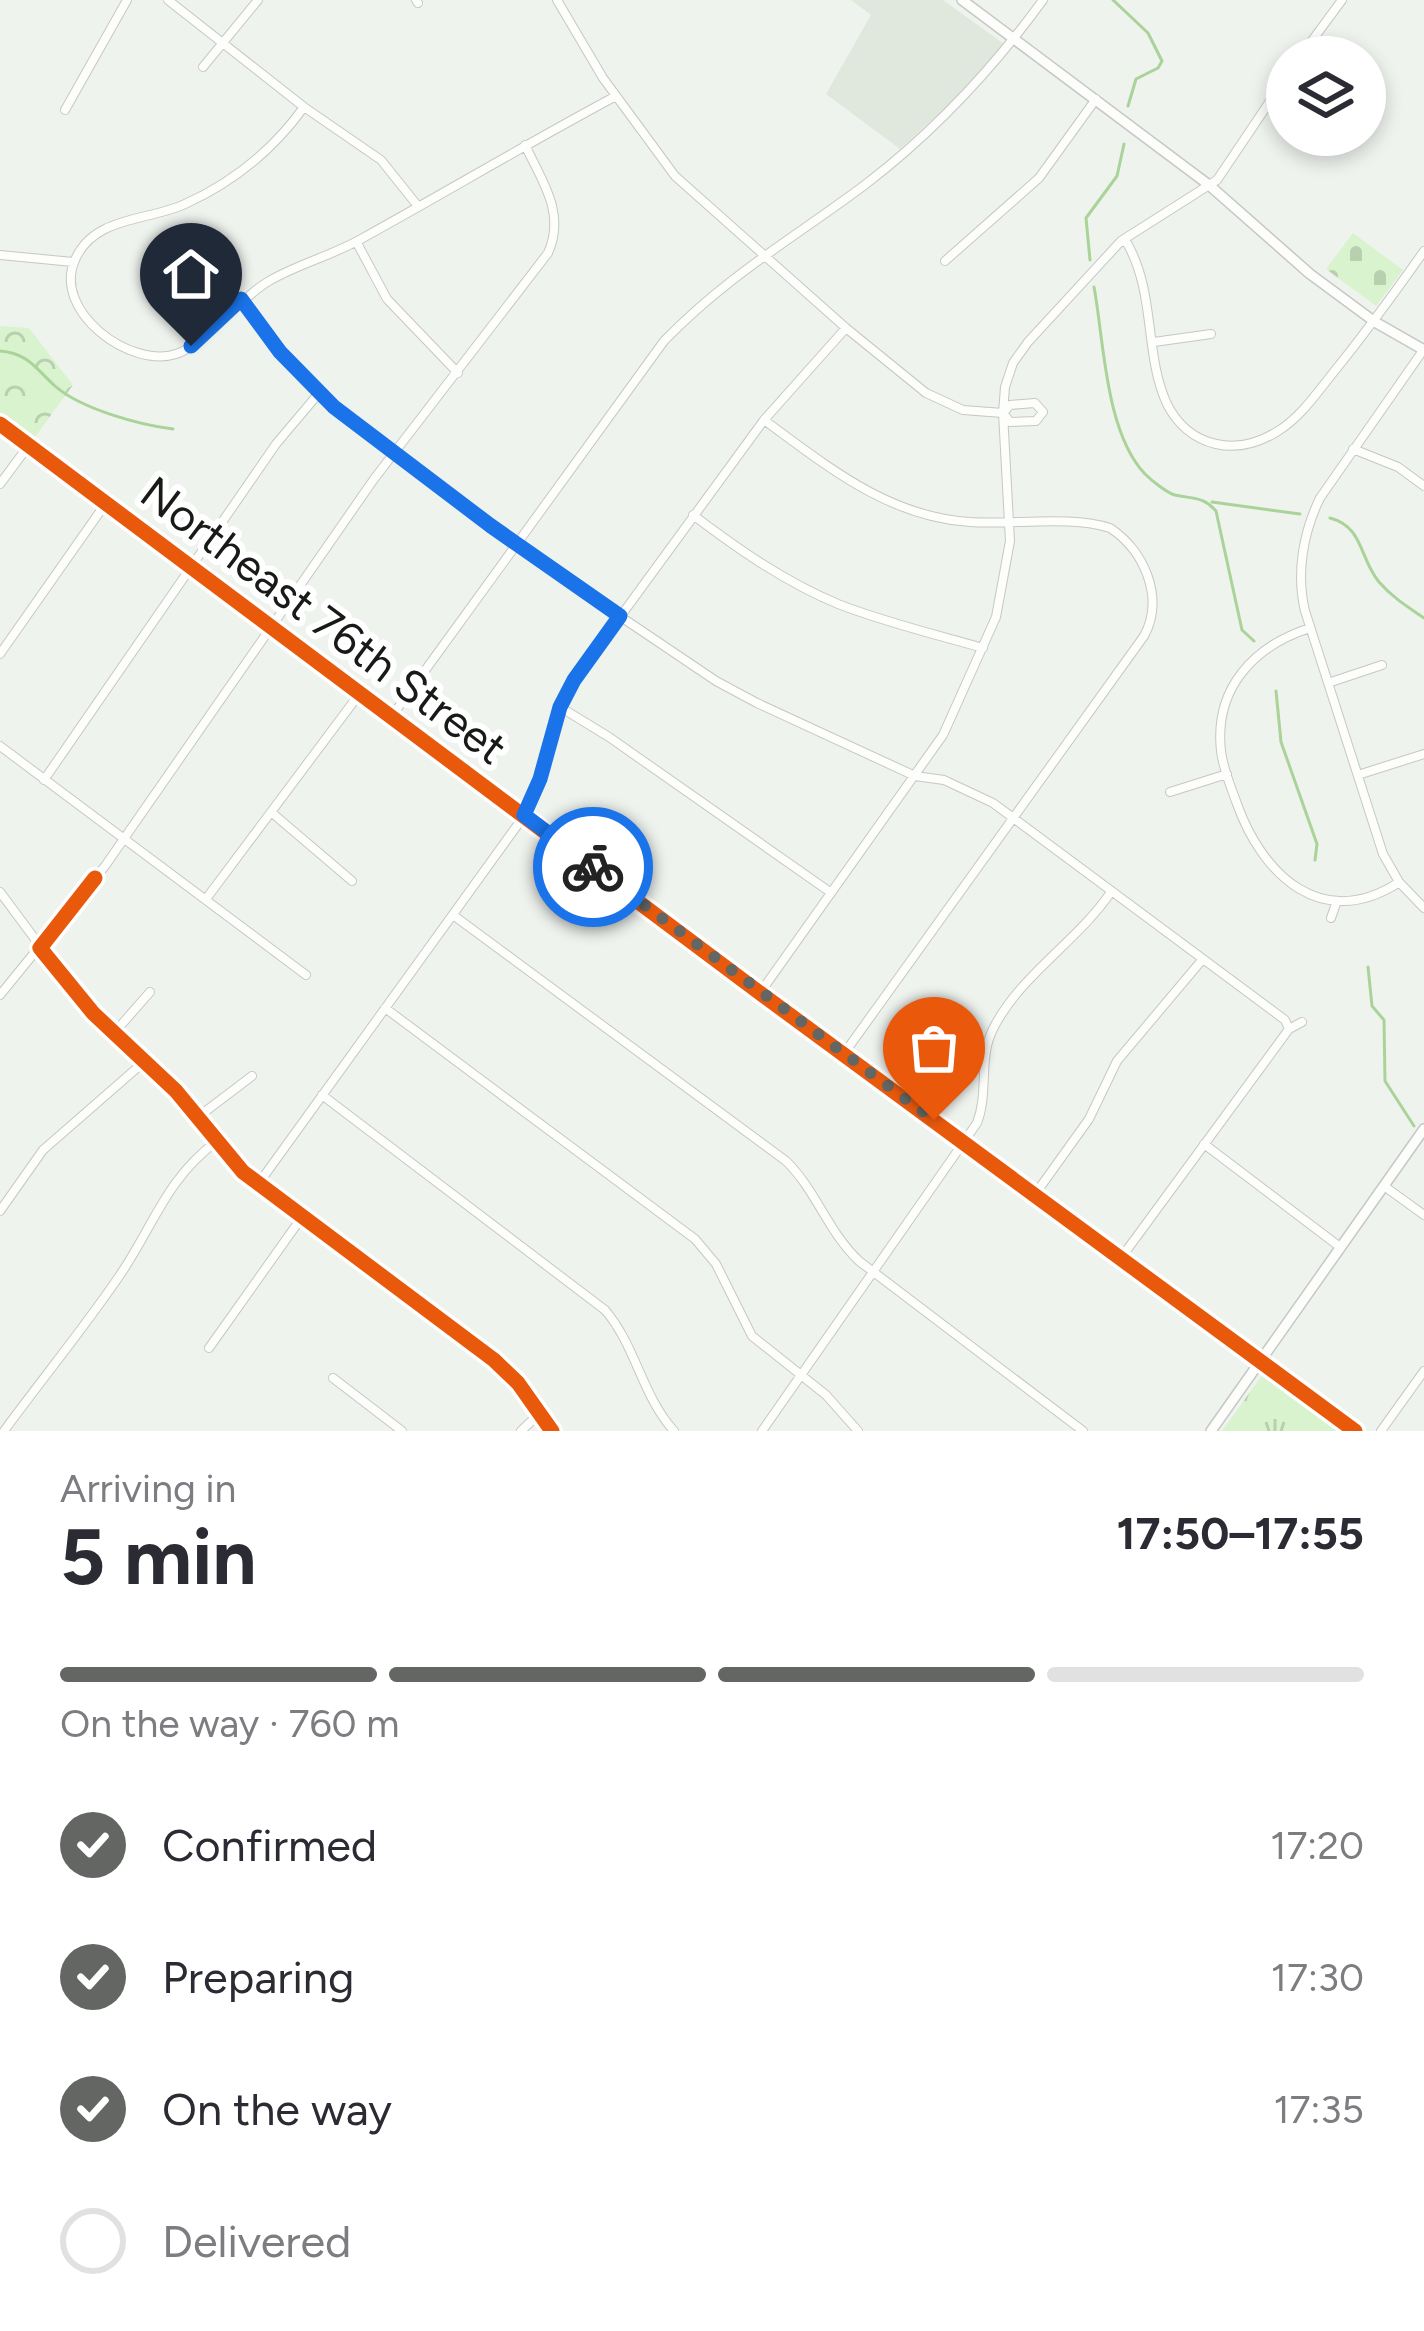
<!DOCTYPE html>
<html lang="en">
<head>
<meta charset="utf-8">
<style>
	body { margin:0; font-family:Figtree,sans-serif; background:#f2f2f3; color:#2b2b33; height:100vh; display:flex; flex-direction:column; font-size:45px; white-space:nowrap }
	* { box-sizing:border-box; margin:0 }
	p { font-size:39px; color:#7c7c81 }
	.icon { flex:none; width:66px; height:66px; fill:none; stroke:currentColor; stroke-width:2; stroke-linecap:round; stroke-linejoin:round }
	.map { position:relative; height:1431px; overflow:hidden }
	.drawer { display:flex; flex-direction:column; background:#fff; flex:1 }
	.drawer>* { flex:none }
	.controls { position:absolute; left:1266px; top:36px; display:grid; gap:24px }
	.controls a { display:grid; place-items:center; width:120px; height:120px; border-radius:50%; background:#fff; box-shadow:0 6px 18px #0003; font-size:60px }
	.pin { position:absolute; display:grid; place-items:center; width:102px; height:102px; color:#fff; margin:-123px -51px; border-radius:50% 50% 50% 0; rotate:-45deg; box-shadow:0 0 12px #0007 }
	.pin .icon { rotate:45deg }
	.courier { position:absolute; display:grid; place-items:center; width:120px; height:120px; margin:-60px; border:9px solid #1a73e8; border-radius:50%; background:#fff; color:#222; box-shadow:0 3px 15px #0007 }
	.headline em { font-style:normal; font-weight:700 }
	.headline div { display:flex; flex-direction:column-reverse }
	.headline { display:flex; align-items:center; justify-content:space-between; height:204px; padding:0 60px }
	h1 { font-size:78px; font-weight:700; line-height:90px }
	.bar { display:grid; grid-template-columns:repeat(4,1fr); gap:18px 12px; align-content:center; height:144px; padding:0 60px }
	.bar i { height:15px; border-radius:9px; background:#e1e1e2 }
	.bar .on { background:#636662 }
	.bar p { grid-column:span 4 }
	ol { padding:0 60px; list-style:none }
	li { display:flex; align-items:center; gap:36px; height:132px }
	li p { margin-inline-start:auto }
	li .icon { padding:12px; border-radius:50%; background:#636662; color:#fff; stroke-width:4 }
	li:last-child { color:#7c7c81 }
	li i { width:66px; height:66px; border:6px solid #e1e1e2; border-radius:50% }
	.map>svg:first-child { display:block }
</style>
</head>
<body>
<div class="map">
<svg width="1424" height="1431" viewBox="0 0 1424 1431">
	<defs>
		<pattern id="grass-tufts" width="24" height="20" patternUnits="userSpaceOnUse" patternTransform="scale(3)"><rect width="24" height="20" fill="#d8f3ce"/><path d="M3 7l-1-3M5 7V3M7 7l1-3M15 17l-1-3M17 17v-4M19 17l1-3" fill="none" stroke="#b9d0b0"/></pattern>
		<pattern id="forest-crowns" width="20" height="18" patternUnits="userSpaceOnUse" patternTransform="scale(3)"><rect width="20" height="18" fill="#d8f3ce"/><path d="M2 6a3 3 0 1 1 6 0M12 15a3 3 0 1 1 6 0" fill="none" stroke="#b9d0b0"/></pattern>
		<pattern id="cemetery-stones" width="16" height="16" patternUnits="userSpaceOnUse" patternTransform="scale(3)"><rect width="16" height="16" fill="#d8f3ce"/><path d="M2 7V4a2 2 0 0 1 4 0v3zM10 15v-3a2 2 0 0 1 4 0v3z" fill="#b9d0b0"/></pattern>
	</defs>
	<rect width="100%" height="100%" fill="#eff3ee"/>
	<path fill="#e0e8dd" d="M851 0H943L1004 44 964 91 900 149 826 94 871 15Z"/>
	<path fill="url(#grass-tufts)" d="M1263 1374V1375L1344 1431H1222Z"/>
	<path fill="url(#forest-crowns)" d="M0 326 29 328 73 385 32 441 0 417Z"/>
	<path fill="url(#cemetery-stones)" d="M1353 233 1403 270 1376 306 1326 269Z"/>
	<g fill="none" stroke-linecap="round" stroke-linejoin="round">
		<path stroke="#aad39a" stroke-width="3" d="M1113 0 1148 33 1162 61 1158 68 1136 79 1128 106
			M1090 260 1086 218 1117 176 1124 144
			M1094 287C1104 340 1105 432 1145 474 1151 480 1167 493 1175 495 1192 499 1203 496 1216 511L1242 630 1254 641
			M0 351C28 353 36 369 55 386 81 409 140 425 173 429
			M1212 502 1300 514
			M1330 518C1364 527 1359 558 1379 582 1392 597 1408 607 1424 618
			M1276 691 1281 742 1317 844 1315 860
			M1368 967 1372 1006 1384 1020 1385 1081 1414 1126"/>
		<g stroke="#c5c8c4" stroke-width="10">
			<path id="street" d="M168 0 304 107 381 160 417 205
				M416 0 418 3
				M557 0 603 78 675 176 846 328 926 393 963 410 1003 413
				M1300 57 1342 0
				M203 67 258 0
				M304 107C273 150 234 182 185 204 149 221 93 216 75 260 52 311 130 369 176 354 204 346 239 298 269 281 298 264 331 256 361 239 446 192 530 142 616 96
				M65 110 127 0
				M1121 241 1127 243C1156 294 1144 354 1167 404 1177 424 1194 439 1216 444 1238 449 1259 443 1278 431 1299 418 1314 397 1329 378 1363 336 1394 294 1424 251
				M357 243 387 299 458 373
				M0 255 73 262
				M945 261 1039 178 1096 99
				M241 300 281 351 334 407 593 598 716 681 757 703 915 776 944 780 993 803 1285 1020 1289 1029
				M1154 342 1211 334
				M1424 349 1320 498C1303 533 1296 573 1305 611L1383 854 1399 882 1424 908
				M1035 403 1043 412 1036 421 1010 422 1003 413 1010 405Z
				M764 420C827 466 888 517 970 522 1011 525 1072 515 1110 528 1144 550 1165 598 1144 636L843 1055
				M1353 449 1398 467 1424 486
				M0 484 29 445
				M693 515C738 549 785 582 838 604 884 622 934 634 983 648
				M1310 628C1254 646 1214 688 1221 751 1223 769 1231 787 1237 804 1263 876 1322 931 1398 883
				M0 654 106 503
				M1328 683 1382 665
				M560 707 609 737 830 892
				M392 716 664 341C728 275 794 238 866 184 935 131 992 70 1043 0
				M0 746 306 975
				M1358 775 1424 754
				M44 780 276 444 319 393
				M1170 792 1227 774
				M271 812 352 881
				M0 892 81 1001 176 1091 243 1172 494 1360 518 1383 552 1431
				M206 899 360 693
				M453 915 786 1161C816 1190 828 1232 859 1261L1083 1431
				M1331 918 1337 901
				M760 993 943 735 996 617 1010 541 1003 413 1005 387 1013 363 1028 342 1121 241 1217 180 1287 76
				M0 995 105 866 374 479 548 253C566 213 542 181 525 145
				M385 1008 695 1239 716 1264 752 1336 826 1395 858 1431
				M114 1033 150 992
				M322 1095 605 1310C636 1346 642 1396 674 1431
				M198 1117 252 1076
				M1204 1144 1340 1247
				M259 1183 524 816 540 779 555 720 574 680 764 420 846 328
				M1384 1186 1424 1215
				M1036 1193 1089 1119 1117 1061 1202 960
				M0 1211 43 1150 145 1061
				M1121 1258 1289 1029 1302 1022
				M209 1348 302 1217
				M333 1378 402 1431
				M4 1431C42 1379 84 1328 120 1275 154 1225 166 1179 217 1141
				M521 1431 540 1413
				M762 1431 977 1123C989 1092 978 1059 993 1029 1020 975 1077 942 1111 892
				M1381 1431 1424 1371"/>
		</g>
		<g stroke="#c5c8c4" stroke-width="12">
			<path id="secondary" d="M962 0 1209 185 1310 274 1375 322 1424 350
				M0 424 760 993 1355 1431
				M1211 1431 1424 1129"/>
		</g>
		<use href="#street" stroke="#fdfdfc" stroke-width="8"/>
		<use href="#secondary" stroke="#fdfdfc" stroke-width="9"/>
		<g stroke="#fff" stroke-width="22">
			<path id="cycleway" d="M0 424 760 993 1355 1431
				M95 878 40 948 93 1013 176 1091 243 1172 494 1360 518 1383 552 1431"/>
		</g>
		<use href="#cycleway" stroke="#e8590c" stroke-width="15"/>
	</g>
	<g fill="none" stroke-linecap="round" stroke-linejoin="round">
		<path stroke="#636662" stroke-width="12" stroke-dasharray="0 21.6" d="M593 867 934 1120"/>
		<path stroke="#1a73e8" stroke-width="15" d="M191 346 241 299 280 352 334 407 491 526 620 616 574 680 560 707 540 779 524 815 593 867"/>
	</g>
	<g text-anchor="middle" stroke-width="12" stroke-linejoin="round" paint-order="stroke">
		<g font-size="45" fill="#181a17" stroke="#fff">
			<text transform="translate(324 620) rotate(37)" y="16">Northeast 76th Street</text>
		</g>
	</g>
</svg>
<div class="controls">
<a><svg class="icon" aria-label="layers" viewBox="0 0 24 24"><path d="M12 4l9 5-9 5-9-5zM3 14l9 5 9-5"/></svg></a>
</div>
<div class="pin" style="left:934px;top:1120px;background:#ea580c"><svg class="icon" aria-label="bag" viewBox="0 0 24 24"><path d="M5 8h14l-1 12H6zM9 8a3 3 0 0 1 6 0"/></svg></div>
<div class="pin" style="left:191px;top:346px;background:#1f2937"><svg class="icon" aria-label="home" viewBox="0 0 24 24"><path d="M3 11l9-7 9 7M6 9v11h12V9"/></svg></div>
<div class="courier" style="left:593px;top:867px"><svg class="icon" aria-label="bike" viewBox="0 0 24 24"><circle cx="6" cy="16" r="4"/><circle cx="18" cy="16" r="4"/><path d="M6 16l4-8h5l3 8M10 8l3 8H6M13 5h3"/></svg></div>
</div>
<section class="drawer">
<div class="headline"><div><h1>5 min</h1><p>Arriving in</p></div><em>17:50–17:55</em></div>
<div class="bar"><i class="on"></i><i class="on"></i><i class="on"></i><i></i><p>On the way · 760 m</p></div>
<ol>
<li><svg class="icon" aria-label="check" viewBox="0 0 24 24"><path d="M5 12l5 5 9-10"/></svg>Confirmed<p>17:20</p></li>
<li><svg class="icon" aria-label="check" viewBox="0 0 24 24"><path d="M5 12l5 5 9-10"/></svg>Preparing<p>17:30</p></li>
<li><svg class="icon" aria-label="check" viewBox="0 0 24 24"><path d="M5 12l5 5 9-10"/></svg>On the way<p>17:35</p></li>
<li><i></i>Delivered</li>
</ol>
</section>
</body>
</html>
